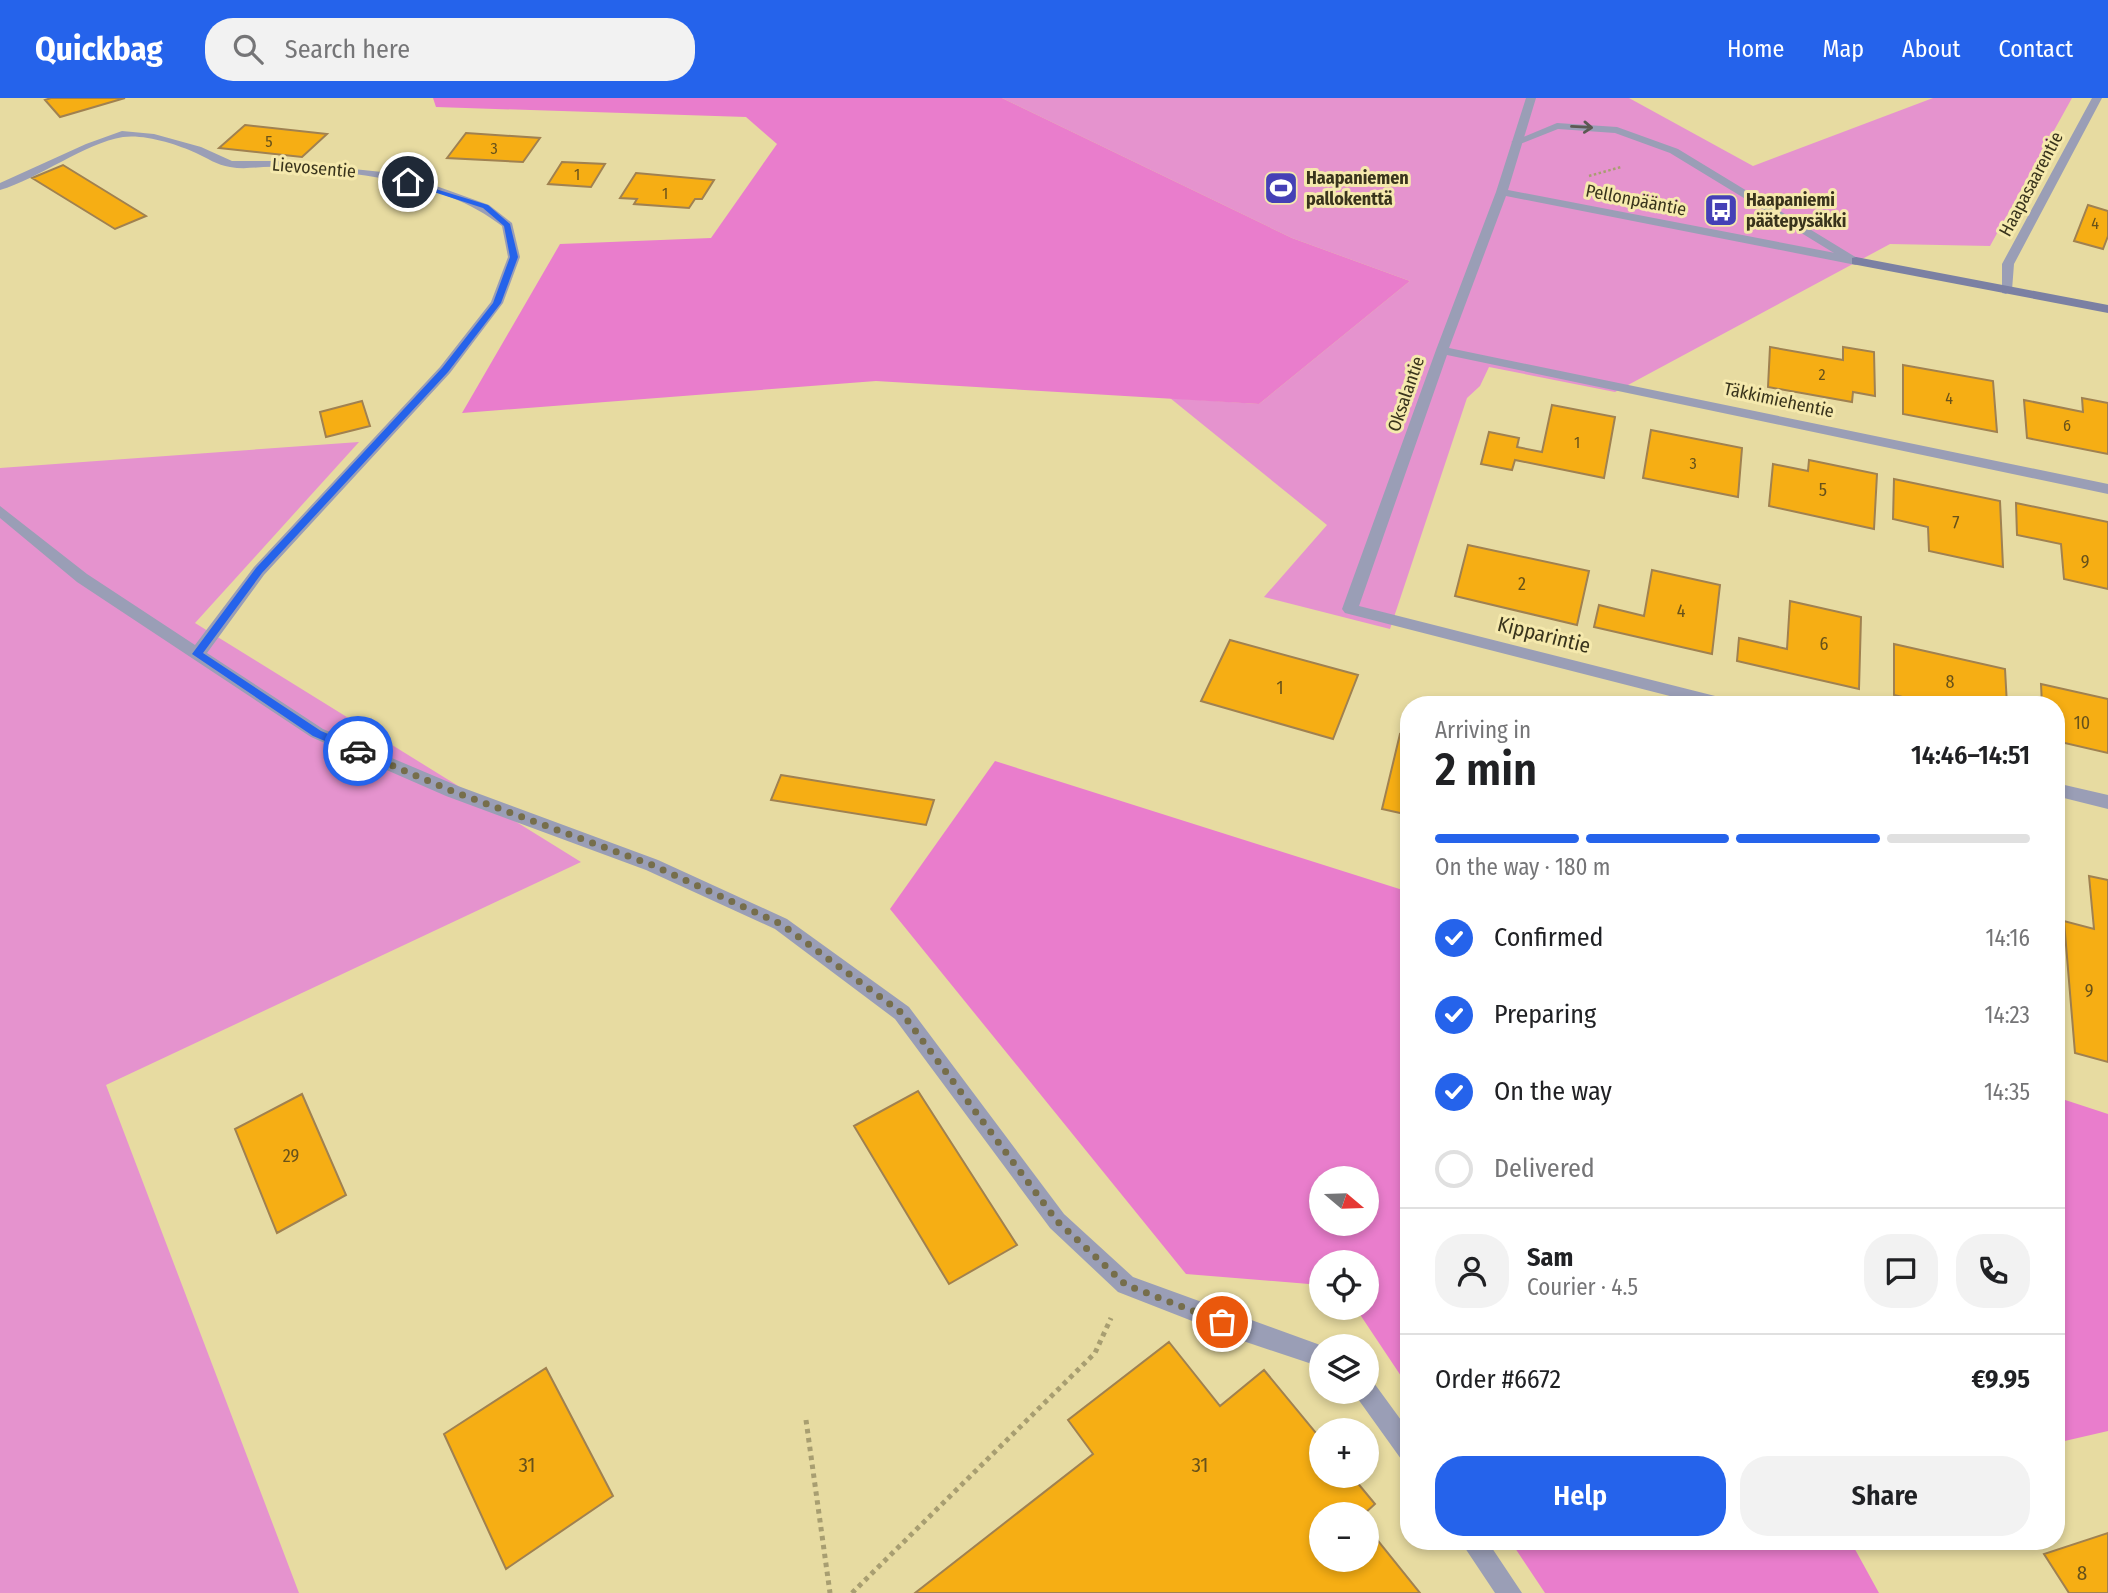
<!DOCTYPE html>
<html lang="en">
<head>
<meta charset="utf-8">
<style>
	body { margin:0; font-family:"Fira Sans Condensed",sans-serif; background:#f2f2f2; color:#202124; height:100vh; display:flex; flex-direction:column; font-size:26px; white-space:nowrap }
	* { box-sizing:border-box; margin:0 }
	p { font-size:23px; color:#757577 }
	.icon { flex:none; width:38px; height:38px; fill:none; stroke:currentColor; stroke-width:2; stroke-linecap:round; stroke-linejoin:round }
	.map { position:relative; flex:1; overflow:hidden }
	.details { position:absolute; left:1400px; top:598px; width:665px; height:854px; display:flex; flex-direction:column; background:#fff; border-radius:28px; box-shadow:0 4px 10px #0003 }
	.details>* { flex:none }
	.needle { width:46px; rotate:109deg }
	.controls { position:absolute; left:1309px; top:1068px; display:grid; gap:14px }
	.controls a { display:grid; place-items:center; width:70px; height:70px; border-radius:50%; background:#fff; box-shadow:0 4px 10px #0003; font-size:35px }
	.pin { position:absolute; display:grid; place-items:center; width:60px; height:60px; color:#fff; margin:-30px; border:4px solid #fff; border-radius:50%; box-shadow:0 2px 7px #0007 }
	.courier { position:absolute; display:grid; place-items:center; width:70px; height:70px; margin:-35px; border:5px solid #2563eb; border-radius:50%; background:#fff; color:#222; box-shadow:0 2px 9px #0007 }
	.head em { font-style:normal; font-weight:600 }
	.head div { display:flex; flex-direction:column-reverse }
	.head { display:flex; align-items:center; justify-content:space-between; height:119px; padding:0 35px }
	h1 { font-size:46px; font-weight:600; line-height:52px }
	.bar { display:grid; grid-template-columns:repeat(4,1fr); gap:10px 7px; align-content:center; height:84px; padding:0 35px }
	.bar i { height:9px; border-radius:5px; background:#e0e0e0 }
	.bar .on { background:#2563eb }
	.bar p { grid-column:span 4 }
	.line { display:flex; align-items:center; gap:18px; padding:0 35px; border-top:2px solid #e0e0e0 }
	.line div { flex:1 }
	.round { display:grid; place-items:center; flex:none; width:74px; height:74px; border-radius:28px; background:#f2f2f2 }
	ol { padding:0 35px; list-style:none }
	li { display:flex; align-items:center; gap:21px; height:77px }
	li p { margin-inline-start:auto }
	li .icon { padding:7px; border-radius:50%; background:#2563eb; color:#fff; stroke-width:4 }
	li:last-child { color:#757577 }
	li i { width:38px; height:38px; border:4px solid #e0e0e0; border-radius:50% }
	.cta { display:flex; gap:14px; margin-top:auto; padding:14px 35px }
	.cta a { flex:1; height:80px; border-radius:28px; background:#2563eb; color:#fff; font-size:28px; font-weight:600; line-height:80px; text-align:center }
	.cta a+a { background:#f2f2f2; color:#202124 }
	header { display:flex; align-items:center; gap:42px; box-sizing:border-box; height:98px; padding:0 35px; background:#2563eb; color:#fff }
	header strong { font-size:33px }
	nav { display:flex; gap:38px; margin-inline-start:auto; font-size:24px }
	.search { width:490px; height:63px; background:#f2f2f2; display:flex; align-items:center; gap:18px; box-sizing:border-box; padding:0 24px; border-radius:28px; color:#757577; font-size:26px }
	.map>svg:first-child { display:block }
</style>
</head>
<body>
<header>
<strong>Quickbag</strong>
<div class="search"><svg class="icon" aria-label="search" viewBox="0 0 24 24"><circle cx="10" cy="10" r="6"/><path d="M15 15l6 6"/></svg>Search here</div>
<nav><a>Home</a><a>Map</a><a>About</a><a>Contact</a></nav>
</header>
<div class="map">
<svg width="2108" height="1495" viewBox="0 0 2108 1495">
	<rect width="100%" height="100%" fill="#e7dba1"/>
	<path fill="#e593ce" d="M1002 0H1629L1753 68 1933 0H2072L1990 148 1890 146 1615 294 1489 269 1480 288 1467 300 1390 531 1264 499 1327 427 1170 300 1259 306 1410 183 1292 140Z
		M359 344 195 525 581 764 106 987 299 1495H0V370Z"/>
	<path fill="#e97dcc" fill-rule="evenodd" d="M433 0H1002L1292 140 1410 183 1259 306 876 283 462 315 560 146 711 140 777 46 746 19 436 9Z
		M995 663 1409 794V1290L1355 1209H1367V1164H1321V1187L1186 1176 890 811ZM1321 1080H1367V1125H1321Z
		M2056 999 2108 1016V1333L2056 1345Z
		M1511 1444H1851L1879 1495H1545Z"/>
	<path fill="#f6ae14" stroke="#a08150" stroke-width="2" d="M51 0H125L60 19 45 2Z
		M245 27 327 36 302 59 219 50Z
		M466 35 540 40 523 64 447 60Z
		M562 64 605 66 591 89 548 86Z
		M63 67 146 118 115 131 32 80Z
		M636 75 714 82 702 101H695L689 110 634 106 637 101 620 100Z
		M2088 107 2108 113V138L2103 151 2074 143Z
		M1770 249 1843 262V249L1874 254 1875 298 1853 294 1852 304 1768 289Z
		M1903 267 1993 283 1997 334 1903 316Z
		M2082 300 2108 305V356L2027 340 2024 302 2083 314Z
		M362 303 370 328 326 339 320 314Z
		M1552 307 1615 319 1604 380 1515 362 1512 372 1481 366 1489 334 1519 340 1517 349 1542 354Z
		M1651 332 1742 350 1738 399 1643 380Z
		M1809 362 1877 376 1874 431 1769 408 1773 366 1808 373Z
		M1894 381 2000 403 2003 469 1929 453 1928 429 1893 421Z
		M2016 405 2108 424V491L2064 481 2061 446 2017 437Z
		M1468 447 1589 473 1577 527 1455 498Z
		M1652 472 1720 487 1712 556 1594 529 1599 507 1644 518Z
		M1790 503 1861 519 1859 591 1737 563 1739 540 1787 551Z
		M1230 542 1358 577 1333 641 1201 603Z
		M1894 546 2005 571 2007 607H1936L1894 597Z
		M2041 586 2108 601V655L2056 643V607H2042Z
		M1400 636 1409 638V717L1382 711Z
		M781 677 934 702 926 727 771 702Z
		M2089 778 2108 782V964L2075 955 2064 823 2094 831Z
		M918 993 1017 1147 949 1186 854 1028Z
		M302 996 346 1097 277 1135 235 1031Z
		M1169 1244 1220 1308 1264 1272 1321 1341V1377H1351L1375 1406 1364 1416H1321V1461H1367V1429L1420 1495H915L1093 1356 1068 1322Z
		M546 1270 613 1398 506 1471 444 1336Z
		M2108 1435V1495H2069L2044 1456Z"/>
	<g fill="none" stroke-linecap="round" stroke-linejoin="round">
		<path stroke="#a89e71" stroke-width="2.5" stroke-dasharray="2.5 2.5" stroke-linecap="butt" d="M1589 78 1621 69"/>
		<path stroke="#a89e71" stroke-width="5" stroke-dasharray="4.5 4.5" stroke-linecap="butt" d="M806 1322 830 1495
			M852 1495 1095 1255 1111 1220"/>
		<path fill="#9a9eb6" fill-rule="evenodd" d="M1557 25 1617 29 1678 51 1862 163 1852 166 1670 55 1615 35 1558 31 1520 46 1511 44Z"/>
		<path fill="#9a9eb6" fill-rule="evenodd" d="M1526 0H1536L1508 92 1856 159 1862 163 1856 167 1506 98 1449 250 2108 386V396L1447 257 1359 508 1727 601 1735 607H1705L1345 515 1342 511 1436 252 1496 94Z
			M2092 0H2102L2014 166 2012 192 2006 196 2002 195V166Z
			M122 33 154 36 201 49 232 63H277L382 74 439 89 489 107 512 125 520 159 503 205 450 275 264 477 207 555 323 631 458 688 658 762 787 821 909 909 1064 1116 1133 1179 1323 1248 1321 1269 1246 1244 1118 1194 1050 1130 895 921 775 831 646 772 446 698 311 639 77 484 0 420V408L87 476 195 547 254 469 440 269 491 204 508 159 502 128C442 81 352 74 278 69 262 68 246 72 230 69 217 67 207 60 196 55 177 46 144 36 123 39 85 45 38 81 0 92V85L86 46Z
			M2056 685 2108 697V711L2056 698Z
			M1367 1282 1374 1285 1409 1333V1364L1401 1361 1358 1301 1355 1293H1367Z
			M1461 1444H1488L1522 1495H1495Z"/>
		<path fill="#7b80a3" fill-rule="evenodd" d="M1856 159 2108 207V215L1852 166V160Z"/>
	</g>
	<defs><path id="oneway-shaft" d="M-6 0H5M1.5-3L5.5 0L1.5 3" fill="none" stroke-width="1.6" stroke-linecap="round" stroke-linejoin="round" transform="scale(1.75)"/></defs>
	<use stroke="#5b5952" href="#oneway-shaft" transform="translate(1582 29) rotate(3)"/>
	<path fill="#2563eb" d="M406 82 488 107 510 126 518 159 501 205 448 274 262 475 203 555 321 633 362 650V656L358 657 313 638 192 556 256 470 442 270 493 205 510 159 504 128 483 110 406 85Z"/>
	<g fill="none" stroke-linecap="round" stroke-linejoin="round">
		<path stroke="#766e4b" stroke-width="7" stroke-dasharray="0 12.6" d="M358 653 452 693 652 767 781 826 902 915 1057 1123 1126 1187 1222 1224"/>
	</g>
	<defs>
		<g id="stadium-square" transform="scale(1.75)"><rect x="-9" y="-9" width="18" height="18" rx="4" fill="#4540b6" stroke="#f5e9ad"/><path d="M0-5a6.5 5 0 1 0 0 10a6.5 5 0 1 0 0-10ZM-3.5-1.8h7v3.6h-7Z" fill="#fff"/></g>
		<g id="bus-square" transform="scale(1.75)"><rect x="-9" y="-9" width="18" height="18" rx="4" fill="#4540b6" stroke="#f5e9ad"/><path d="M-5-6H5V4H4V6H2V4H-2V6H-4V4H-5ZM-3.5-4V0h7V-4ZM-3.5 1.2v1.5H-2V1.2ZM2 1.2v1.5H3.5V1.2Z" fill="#fff"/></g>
	</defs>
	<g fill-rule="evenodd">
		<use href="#stadium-square" x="1281" y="90"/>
		<use href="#bus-square" x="1721" y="112"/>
	</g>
	<g text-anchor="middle" stroke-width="6" stroke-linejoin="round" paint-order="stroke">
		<g font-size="16" fill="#68521a">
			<text x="269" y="49">5</text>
			<text x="494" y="56">3</text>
			<text x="577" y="82">1</text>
			<text x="665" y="101">1</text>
			<text x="2095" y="131">4</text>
			<text x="1822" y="282">2</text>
			<text x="1949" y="306">4</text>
			<text x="2067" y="333">6</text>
			<text x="1577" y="350">1</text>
			<text x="1693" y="371">3</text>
		</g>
		<g font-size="18" fill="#39341c" stroke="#f5e9ad">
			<text transform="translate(314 70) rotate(5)" y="6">Lievosentie</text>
			<text transform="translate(2031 86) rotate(-62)" y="6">Haapasaarentie</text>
			<text transform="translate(1636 102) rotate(11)" y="6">Pellonpääntie</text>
			<text transform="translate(1406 296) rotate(-71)" y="6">Oksalantie</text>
			<text transform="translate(1779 302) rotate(12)" y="6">Täkkimiehentie</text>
		</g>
		<g font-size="18" font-weight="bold" fill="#39341c" stroke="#f5e9ad" text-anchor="start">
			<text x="1306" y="86">Haapaniemen<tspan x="1306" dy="21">pallokenttä</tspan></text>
			<text x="1746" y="108">Haapaniemi<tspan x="1746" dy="21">päätepysäkki</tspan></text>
		</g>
		<g font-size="18" fill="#68521a">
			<text x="1823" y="398">5</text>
			<text x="1956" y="431">7</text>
			<text x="2085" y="470">9</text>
			<text x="1522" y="492">2</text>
			<text x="1681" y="519">4</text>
			<text x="1824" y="552">6</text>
			<text x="1950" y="590">8</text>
			<text x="1280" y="596">1</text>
			<text x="2082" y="631">10</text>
			<text x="2089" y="899">9</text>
			<text x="291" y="1064">29</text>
		</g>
		<g font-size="21" fill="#39341c" stroke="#f5e9ad">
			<text transform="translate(1544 537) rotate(14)" y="7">Kipparintie</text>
		</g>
		<g font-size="21" fill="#68521a">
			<text x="527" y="1374">31</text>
			<text x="1200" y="1374">31</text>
			<text x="2082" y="1482">8</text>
		</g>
	</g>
</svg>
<div class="controls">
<a><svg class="needle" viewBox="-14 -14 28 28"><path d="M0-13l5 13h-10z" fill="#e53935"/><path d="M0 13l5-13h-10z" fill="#757577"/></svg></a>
<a><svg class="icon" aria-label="locate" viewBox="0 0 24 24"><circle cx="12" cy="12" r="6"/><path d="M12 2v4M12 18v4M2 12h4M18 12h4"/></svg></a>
<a><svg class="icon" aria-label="layers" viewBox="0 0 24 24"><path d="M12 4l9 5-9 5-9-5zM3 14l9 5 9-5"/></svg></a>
<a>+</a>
<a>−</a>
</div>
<div class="pin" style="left:1222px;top:1224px;background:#ea580c"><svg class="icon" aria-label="bag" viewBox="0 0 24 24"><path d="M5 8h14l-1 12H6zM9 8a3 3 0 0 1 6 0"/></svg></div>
<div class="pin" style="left:408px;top:84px;background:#1f2937"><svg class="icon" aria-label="home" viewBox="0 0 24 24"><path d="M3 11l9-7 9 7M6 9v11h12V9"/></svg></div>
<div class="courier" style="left:358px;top:653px"><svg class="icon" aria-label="car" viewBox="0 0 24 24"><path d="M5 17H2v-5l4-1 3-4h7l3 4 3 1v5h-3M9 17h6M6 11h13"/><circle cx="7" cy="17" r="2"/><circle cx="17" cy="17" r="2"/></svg></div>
<section class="details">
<div class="head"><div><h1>2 min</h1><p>Arriving in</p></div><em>14:46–14:51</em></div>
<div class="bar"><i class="on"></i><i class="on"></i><i class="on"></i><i></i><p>On the way · 180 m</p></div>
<ol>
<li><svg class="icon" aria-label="check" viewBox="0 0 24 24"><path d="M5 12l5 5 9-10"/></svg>Confirmed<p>14:16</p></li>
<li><svg class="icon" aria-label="check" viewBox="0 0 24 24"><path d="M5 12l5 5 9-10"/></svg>Preparing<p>14:23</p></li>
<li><svg class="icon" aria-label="check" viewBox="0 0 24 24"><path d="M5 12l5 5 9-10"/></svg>On the way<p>14:35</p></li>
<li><i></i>Delivered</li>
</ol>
<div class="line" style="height:126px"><a class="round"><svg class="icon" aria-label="person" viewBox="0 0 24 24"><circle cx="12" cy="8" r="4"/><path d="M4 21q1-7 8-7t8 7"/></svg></a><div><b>Sam</b><p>Courier · 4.5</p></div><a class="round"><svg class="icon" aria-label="chat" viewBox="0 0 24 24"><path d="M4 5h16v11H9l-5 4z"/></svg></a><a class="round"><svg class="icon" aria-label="phone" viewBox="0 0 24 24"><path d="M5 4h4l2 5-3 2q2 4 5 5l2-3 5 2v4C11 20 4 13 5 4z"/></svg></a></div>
<div class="line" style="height:91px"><div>Order #6672</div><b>€9.95</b></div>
<div class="cta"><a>Help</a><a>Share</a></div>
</section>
</div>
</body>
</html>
